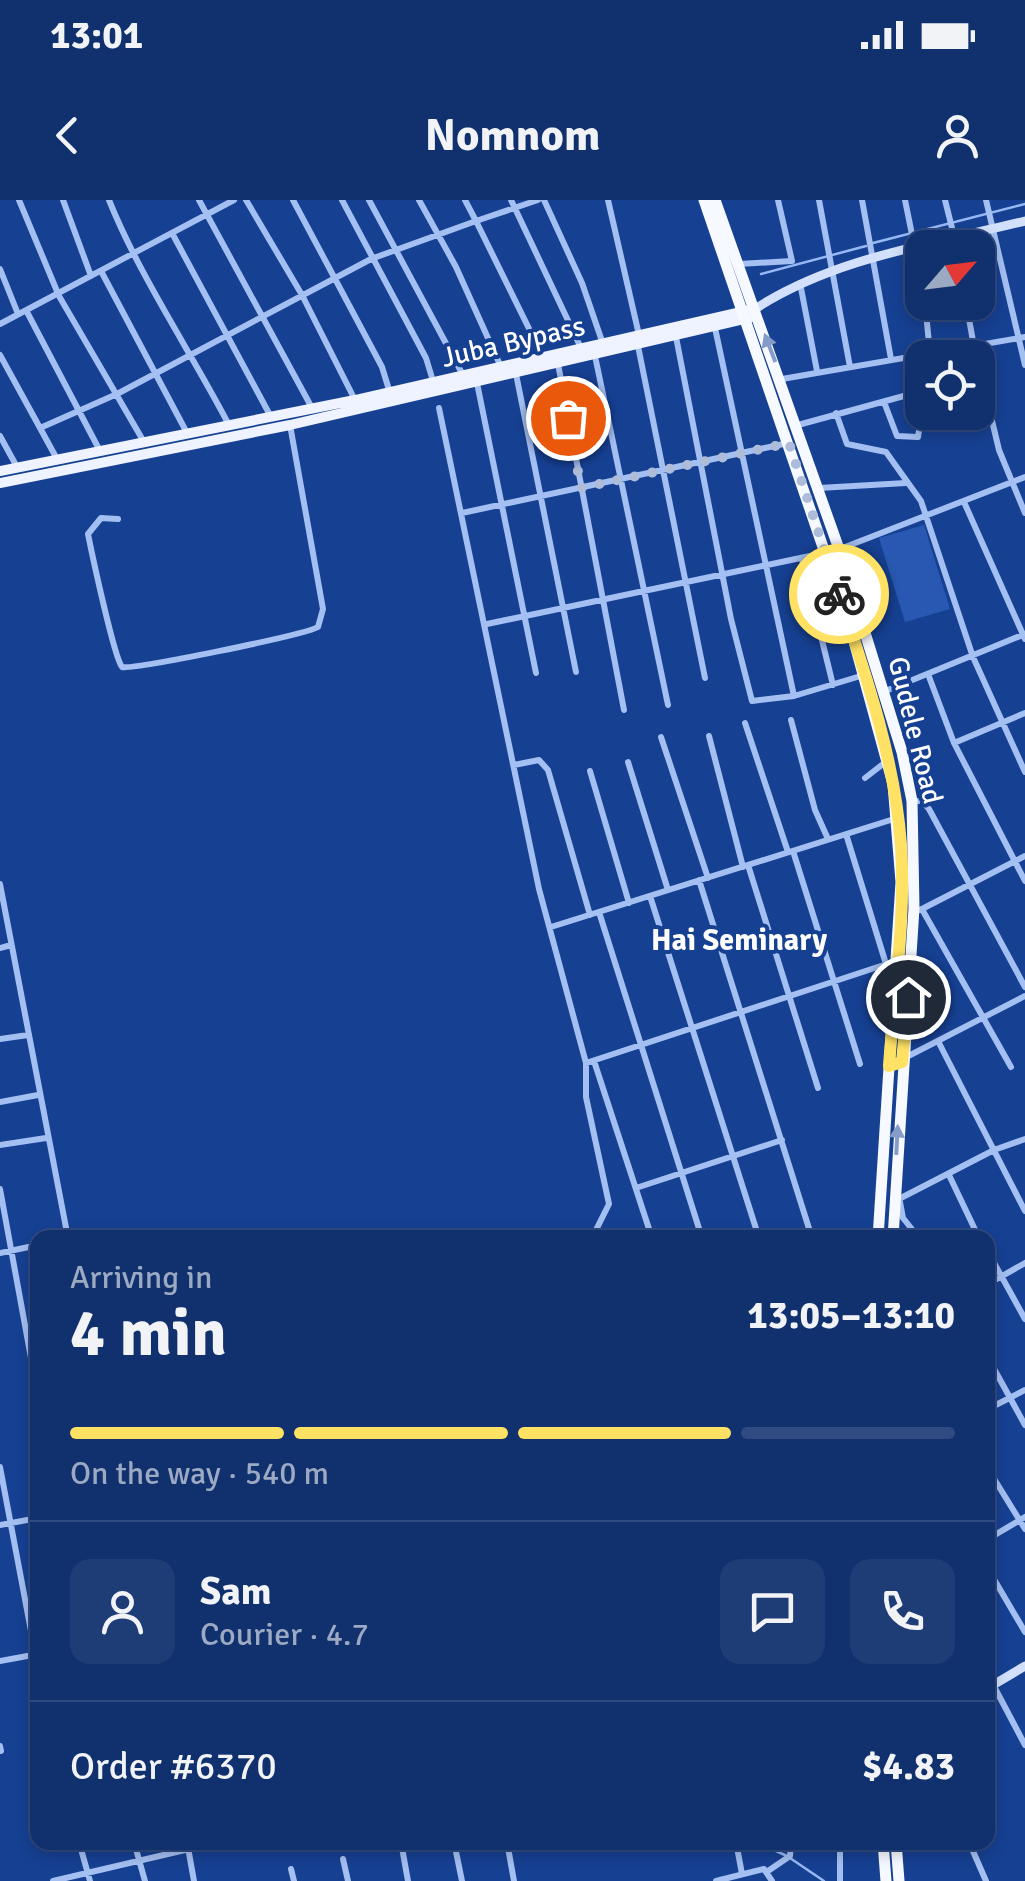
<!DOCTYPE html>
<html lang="en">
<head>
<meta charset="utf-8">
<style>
	body { margin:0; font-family:Signika,sans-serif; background:#1e3c76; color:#f1f3f6; height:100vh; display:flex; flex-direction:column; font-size:38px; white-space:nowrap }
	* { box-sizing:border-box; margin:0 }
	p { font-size:32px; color:#9ca9c2 }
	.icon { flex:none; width:55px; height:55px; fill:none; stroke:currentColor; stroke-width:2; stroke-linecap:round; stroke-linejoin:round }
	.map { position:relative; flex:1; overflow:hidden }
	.drawer { position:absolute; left:30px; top:1030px; width:965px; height:620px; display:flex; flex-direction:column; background:#10306e; border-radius:20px; box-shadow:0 5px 15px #0003,0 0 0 2px #304b81 }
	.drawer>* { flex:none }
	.needle { width:65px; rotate:62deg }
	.buttons { position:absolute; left:905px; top:30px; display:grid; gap:20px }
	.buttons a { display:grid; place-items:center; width:90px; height:90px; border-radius:20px; background:#10306e; box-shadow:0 5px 15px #0003,0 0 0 2px #304b81; font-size:50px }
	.pin { position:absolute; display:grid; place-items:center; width:85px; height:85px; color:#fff; margin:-42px; border:5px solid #fff; border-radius:50%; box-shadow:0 2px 10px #0007 }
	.courier { position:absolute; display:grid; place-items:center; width:100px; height:100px; margin:-50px; border:8px solid #ffe264; border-radius:50%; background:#fff; color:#222; box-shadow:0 2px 12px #0007 }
	.head em { font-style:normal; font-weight:800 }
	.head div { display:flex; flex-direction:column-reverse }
	.head { display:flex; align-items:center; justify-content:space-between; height:170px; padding:0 40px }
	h1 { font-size:65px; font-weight:800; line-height:75px }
	.bar { display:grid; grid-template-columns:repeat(4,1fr); gap:15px 10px; align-content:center; height:120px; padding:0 40px }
	.bar i { height:12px; border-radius:8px; background:#304b81 }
	.bar .on { background:#ffe264 }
	.bar p { grid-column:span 4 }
	.line { display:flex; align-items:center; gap:25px; padding:0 40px; border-top:2px solid #304b81 }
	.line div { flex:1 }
	.round { display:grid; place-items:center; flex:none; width:105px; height:105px; border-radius:20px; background:#1e3c76 }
	.status { display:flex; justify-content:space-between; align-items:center; height:70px; padding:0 50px; background:#10306e; direction:ltr }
	.status svg { height:28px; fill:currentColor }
	header { display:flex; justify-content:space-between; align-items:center; height:130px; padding:0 40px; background:#10306e; font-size:45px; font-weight:800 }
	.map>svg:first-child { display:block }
</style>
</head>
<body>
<div class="status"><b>13:01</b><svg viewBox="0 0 49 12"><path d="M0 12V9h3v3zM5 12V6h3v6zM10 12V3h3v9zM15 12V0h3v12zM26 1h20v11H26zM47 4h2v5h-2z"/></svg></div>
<header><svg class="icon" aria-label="back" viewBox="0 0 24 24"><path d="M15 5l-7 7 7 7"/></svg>Nomnom<svg class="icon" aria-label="person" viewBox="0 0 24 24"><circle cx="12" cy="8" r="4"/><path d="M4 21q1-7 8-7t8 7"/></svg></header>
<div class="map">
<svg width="1025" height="1681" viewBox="0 0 1025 1681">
	<rect width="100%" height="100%" fill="#164092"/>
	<path fill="#2858b1" d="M924 325 950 409 905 422 879 338Z"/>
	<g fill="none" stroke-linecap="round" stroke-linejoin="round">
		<path stroke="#96b8f3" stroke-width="2.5" d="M873 43 1025 4
			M761 74 866 46
			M656 1642 664 1647 703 1642
			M756 1642 787 1656 824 1681"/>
		<path stroke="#a4bff1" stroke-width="6" d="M19 0 59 96 144 242
			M63 0 91 76
			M109 0C141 79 190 150 229 225
			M199 0 312 208
			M246 0 302 95 355 200
			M293 0 382 167 390 193
			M342 0 426 158 433 181
			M369 0 463 175
			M419 0 456 67 501 167
			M465 0 476 21 538 0
			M511 0 581 148
			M544 0 582 83 603 144
			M608 0 639 135
			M819 0 850 167
			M862 0 891 159
			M905 0 922 84
			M945 0 957 48
			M986 0 1025 165
			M172 33 271 217
			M739 64 792 61 778 0
			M0 69 18 114
			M101 71 187 233
			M800 83 817 171
			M925 102 930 154
			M966 102 976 158
			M27 112 100 251
			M0 124 234 0
			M715 128 794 496
			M676 137 731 419 752 501 794 496 864 475
			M638 146 705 478
			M0 155 57 259
			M595 156 668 505
			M978 162 999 250 1025 313
			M558 164 624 510
			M516 174 576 472
			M782 179 1025 137
			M477 183 536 473
			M884 202 897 236 918 237 920 224 946 212
			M439 208 539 689 586 863V897L609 1004 592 1038
			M960 212 992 223
			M836 213 847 244 886 252 921 301 973 457 1025 572
			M798 225 922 191
			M40 228 117 194 371 59 476 21 543 157
			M0 236 17 267
			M819 288 906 283
			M964 302 1025 439
			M462 313 788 243
			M118 319 101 318 88 334C92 354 114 457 122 467 133 470 304 435 318 427L323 409 290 225
			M840 349 1025 277
			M802 359 833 485
			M487 424 824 353
			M928 474 954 543 1025 681
			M883 492 1025 434
			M791 520 815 610 828 639
			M745 523 788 652
			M709 536 743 667
			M661 537 708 678
			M954 543 1025 513
			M628 562 668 690
			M514 565 539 560 548 570 590 715
			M590 571 629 703
			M865 578 887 561
			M913 601H922L929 609 1025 787
			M846 634 886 764
			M793 651 860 864
			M748 665 818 888
			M699 680 812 1038
			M0 684 68 1038
			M650 696 759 1038
			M920 710 1025 656
			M923 711 1011 867
			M599 712 702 1038
			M551 727 897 618
			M0 748 11 745
			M0 839 28 835
			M939 843 1025 1011
			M594 861 652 1038
			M586 863 896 761
			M889 866 1025 796
			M0 902 38 895
			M0 945 46 938
			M949 975 979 1038
			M636 988 782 940
			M0 989 38 1196
			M895 1001 994 950 1025 939
			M900 1002 903 1018 919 1038
			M988 1052 1025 1119
			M0 1053 38 1045
			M988 1084 1025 1063
			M988 1158 1025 1225
			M988 1209 1025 1190
			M0 1267 38 1468
			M988 1269 1025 1329
			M0 1325 38 1318
			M988 1339 1025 1317
			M988 1369 1025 1432
			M0 1461 38 1454
			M988 1475 1025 1545
			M0 1546 1 1551
			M79 1642 90 1681
			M134 1642 145 1681
			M187 1642 194 1681
			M401 1642 408 1681
			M454 1642 462 1681
			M507 1642 514 1681
			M736 1642 742 1674
			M969 1642 986 1681
			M343 1659 348 1681
			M291 1669 294 1681
			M768 1671 790 1656 791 1642
			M53 1681 219 1642
			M716 1681 764 1669 772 1681
			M840 1681V1642"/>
		<path stroke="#d2e0fb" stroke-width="9" d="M755 109C835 57 934 44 1025 21
			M988 1488 1025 1466"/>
		<path stroke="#eef3ff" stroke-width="10" d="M0 271 355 200 749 110
			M0 283 290 225 749 118"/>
		<path stroke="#f6f9ff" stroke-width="11" d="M704 0 849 423 893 584 901 682 878 1038
			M715 0 839 349 902 552 912 601 914 708 893 1038
			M883 1642 886 1681
			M896 1642 899 1681"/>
	</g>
	<defs><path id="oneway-solid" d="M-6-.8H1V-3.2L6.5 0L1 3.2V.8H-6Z" transform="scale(2.5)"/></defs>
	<g fill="#869cc8">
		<use href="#oneway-solid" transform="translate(770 148) rotate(-111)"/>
		<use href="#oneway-solid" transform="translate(897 940) rotate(-87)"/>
	</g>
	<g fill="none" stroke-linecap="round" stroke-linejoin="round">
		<path stroke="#adbcd9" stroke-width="10" stroke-dasharray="0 18" d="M568 218 581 288 789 243 839 394"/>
		<path stroke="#ffe264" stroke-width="12" d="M839 394C866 475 895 560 901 645 906 718 894 794 889 866L902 862 908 797"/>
	</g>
	<g text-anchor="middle" stroke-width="8" stroke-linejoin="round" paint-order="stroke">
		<g font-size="28" fill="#fff" stroke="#164092">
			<text transform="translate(513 141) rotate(-13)" y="10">Juba Bypass</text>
			<text transform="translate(916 530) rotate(76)" y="10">Gudele Road</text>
		</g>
		<g font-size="30" font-weight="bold" fill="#fff" stroke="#164092">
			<text x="739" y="750">Hai Seminary</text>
		</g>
	</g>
</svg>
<div class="buttons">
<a><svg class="needle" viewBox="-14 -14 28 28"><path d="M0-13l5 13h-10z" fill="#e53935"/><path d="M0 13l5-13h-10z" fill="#9ca9c2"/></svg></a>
<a><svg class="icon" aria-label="locate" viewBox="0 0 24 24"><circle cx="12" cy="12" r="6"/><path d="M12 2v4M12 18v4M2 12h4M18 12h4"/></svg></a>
</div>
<div class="pin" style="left:568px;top:218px;background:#ea580c"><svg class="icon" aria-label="bag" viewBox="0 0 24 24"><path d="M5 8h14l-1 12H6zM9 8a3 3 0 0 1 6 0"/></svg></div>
<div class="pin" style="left:908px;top:797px;background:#1f2937"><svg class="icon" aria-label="home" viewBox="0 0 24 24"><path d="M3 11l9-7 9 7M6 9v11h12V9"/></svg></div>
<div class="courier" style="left:839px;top:394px"><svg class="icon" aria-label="bike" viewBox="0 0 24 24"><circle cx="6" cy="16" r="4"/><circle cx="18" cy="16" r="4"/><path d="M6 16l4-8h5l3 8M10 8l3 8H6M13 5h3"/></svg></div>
<section class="drawer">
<div class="head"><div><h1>4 min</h1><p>Arriving in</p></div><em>13:05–13:10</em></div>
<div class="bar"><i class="on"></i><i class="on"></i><i class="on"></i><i></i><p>On the way · 540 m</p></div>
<div class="line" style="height:180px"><a class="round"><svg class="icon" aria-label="person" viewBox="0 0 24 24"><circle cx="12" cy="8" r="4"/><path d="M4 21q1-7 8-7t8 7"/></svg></a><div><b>Sam</b><p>Courier · 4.7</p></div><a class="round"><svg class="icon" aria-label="chat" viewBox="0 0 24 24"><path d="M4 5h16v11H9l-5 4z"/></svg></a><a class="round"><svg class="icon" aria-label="phone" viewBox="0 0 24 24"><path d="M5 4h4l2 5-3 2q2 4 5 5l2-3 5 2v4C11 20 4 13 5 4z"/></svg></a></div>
<div class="line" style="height:130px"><div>Order #6370</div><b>$4.83</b></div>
</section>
</div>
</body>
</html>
